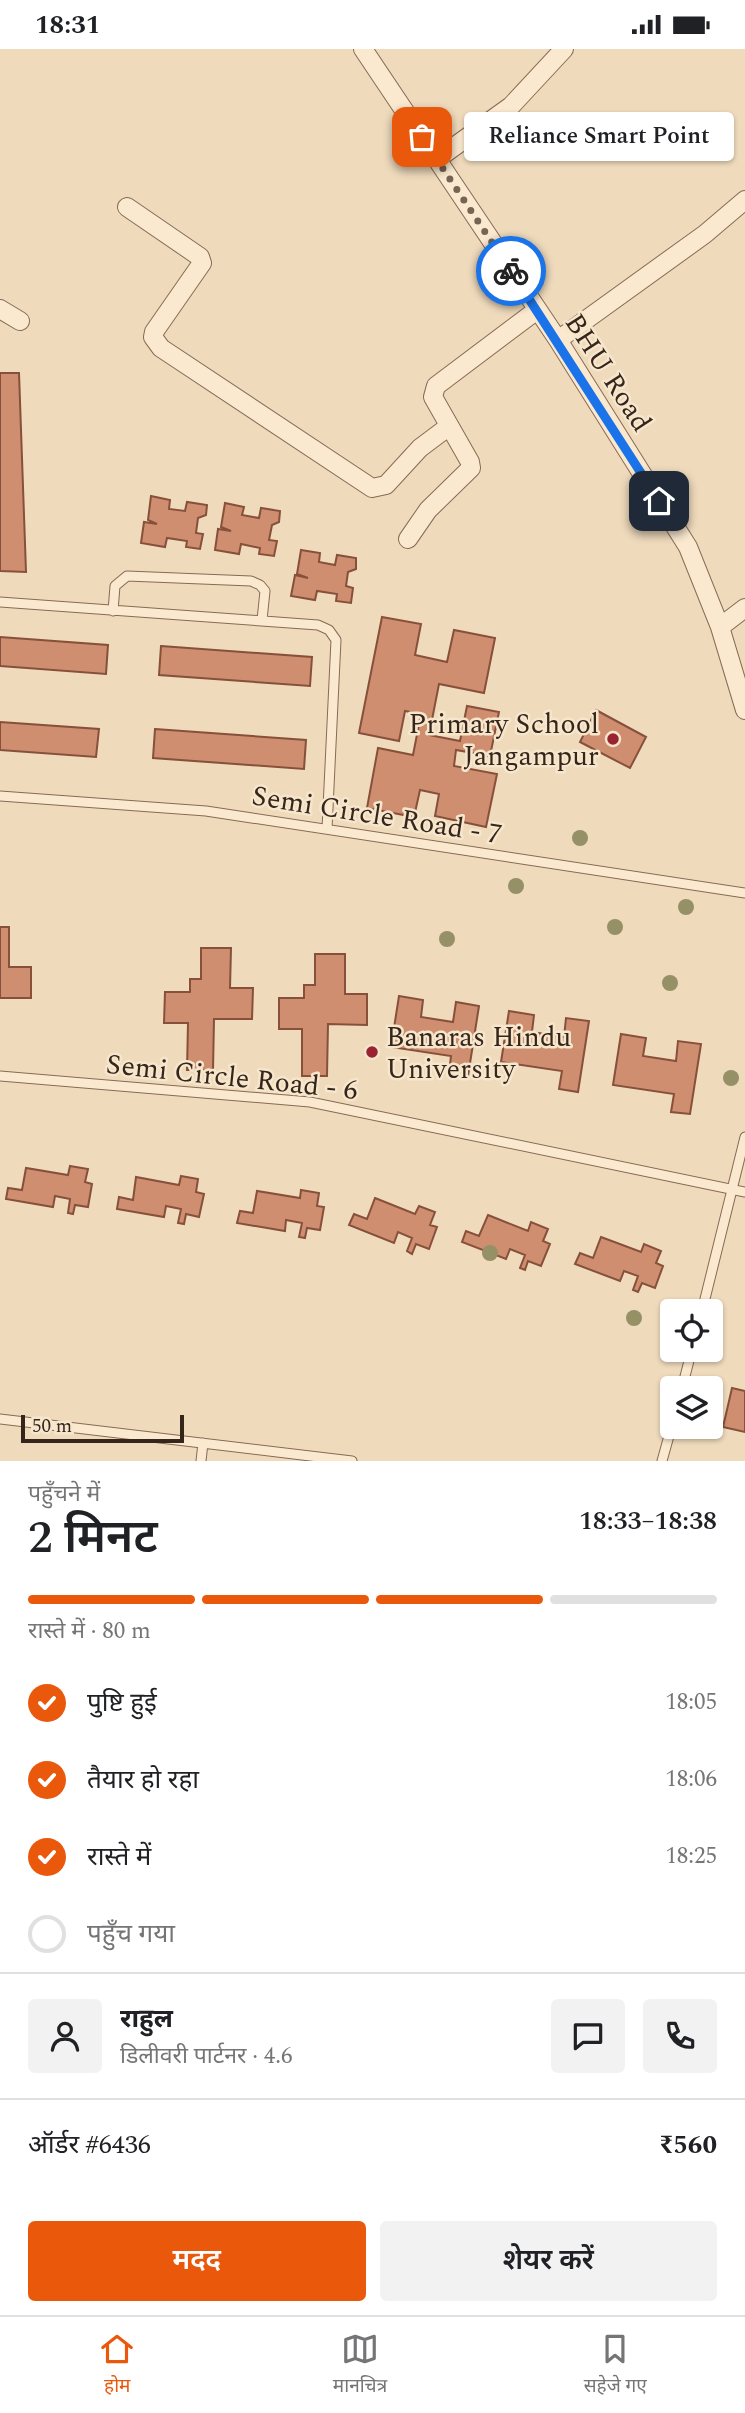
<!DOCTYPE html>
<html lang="hi">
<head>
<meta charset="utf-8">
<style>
	body { margin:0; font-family:Spectral,"Noto Sans Devanagari",serif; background:#f2f2f2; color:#202124; height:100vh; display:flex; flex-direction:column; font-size:26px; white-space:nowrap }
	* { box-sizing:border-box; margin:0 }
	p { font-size:23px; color:#757577 }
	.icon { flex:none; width:38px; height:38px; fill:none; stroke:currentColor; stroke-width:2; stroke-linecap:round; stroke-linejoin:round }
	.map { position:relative; height:1412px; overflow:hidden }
	.drawer { display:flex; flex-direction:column; background:#fff; flex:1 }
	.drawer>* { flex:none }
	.tools { position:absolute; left:660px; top:1250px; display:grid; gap:14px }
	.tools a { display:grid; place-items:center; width:63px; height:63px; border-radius:7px; background:#fff; box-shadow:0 2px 5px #0004; font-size:35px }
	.scale { position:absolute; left:21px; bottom:18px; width:163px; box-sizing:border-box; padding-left:7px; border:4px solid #36251b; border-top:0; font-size:19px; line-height:24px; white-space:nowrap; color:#36251b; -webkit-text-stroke:5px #f6e6cc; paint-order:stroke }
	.pin { position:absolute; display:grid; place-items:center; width:60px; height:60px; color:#fff; margin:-30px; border-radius:14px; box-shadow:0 4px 10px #0006 }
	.courier { position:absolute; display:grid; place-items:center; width:70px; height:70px; margin:-35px; border:5px solid #1a73e8; border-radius:50%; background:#fff; color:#222; box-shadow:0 2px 9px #0007 }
	.bubble { position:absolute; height:49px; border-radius:7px; background:#fff; box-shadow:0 2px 5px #0004; font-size:23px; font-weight:600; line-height:49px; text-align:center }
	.overview em { font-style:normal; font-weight:600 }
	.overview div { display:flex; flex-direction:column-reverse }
	.overview { display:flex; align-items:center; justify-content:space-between; height:119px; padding:0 28px }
	h1 { font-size:46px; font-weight:600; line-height:52px }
	.bar { display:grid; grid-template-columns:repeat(4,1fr); gap:10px 7px; align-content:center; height:84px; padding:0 28px }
	.bar i { height:9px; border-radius:5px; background:#e0e0e0 }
	.bar .active { background:#ea580c }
	.bar p { grid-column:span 4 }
	.line { display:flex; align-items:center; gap:18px; padding:0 28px; border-top:2px solid #e0e0e0 }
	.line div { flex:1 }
	.round { display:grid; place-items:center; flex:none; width:74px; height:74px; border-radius:7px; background:#f2f2f2 }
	ol { padding:0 28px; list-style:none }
	li { display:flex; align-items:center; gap:21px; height:77px }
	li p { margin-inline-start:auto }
	li .icon { padding:7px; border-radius:50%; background:#ea580c; color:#fff; stroke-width:4 }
	li:last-child { color:#757577 }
	li i { width:38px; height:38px; border:4px solid #e0e0e0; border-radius:50% }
	.primary-button { display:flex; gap:14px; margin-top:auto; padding:14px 28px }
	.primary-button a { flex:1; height:80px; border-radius:7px; background:#ea580c; color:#fff; font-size:28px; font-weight:600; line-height:80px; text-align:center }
	.primary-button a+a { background:#f2f2f2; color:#202124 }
	.status { display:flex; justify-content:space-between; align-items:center; height:49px; padding:0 35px; background:#fff; direction:ltr }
	.status svg { height:19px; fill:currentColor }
	.menu { display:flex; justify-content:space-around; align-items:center; height:98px; border-top:2px solid #e0e0e0; background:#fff; font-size:19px; color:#757577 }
	.menu a { display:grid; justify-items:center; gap:4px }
	.menu .active { color:#ea580c }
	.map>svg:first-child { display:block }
</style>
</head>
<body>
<div class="status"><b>18:31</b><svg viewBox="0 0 49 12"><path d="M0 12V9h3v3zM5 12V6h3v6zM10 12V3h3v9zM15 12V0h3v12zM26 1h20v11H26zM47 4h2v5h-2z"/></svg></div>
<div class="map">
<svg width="745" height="1412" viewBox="0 0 745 1412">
	<rect width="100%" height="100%" fill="#efdabc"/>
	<path fill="#cf8e70" stroke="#87503a" stroke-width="2" d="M0 324H19L26 523 0 522Z
		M151 447 170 451 169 460 185 462 187 453 207 456 206 466 198 469 196 484 203 485 200 500 186 498 187 492 167 489 165 498 141 494 144 473 157 475 148 471Z
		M225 454 244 458 242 466 259 469 261 459 280 462 279 473 272 476 269 491 277 492 274 507 259 505 260 499 241 495 239 505 215 501 218 480 231 482 221 478Z
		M301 501 320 504 319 513 335 516 337 506 356 509V520L348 523 346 537 353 539 351 554 336 552 337 545 317 542 315 551 291 547 295 526 308 529 297 525Z
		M382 568 421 575 415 606 447 613 454 581 495 589 484 644 439 635 429 686 460 692 467 657 499 663 490 707 456 701 454 717 497 725 486 778 435 767 439 745 420 741 414 768 367 759 378 699 413 706 421 665 405 662 399 692 359 684Z
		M0 588 108 596 106 625 0 617Z
		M161 597 312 608 310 637 159 626Z
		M596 661 646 688 630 719 580 693Z
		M0 673 99 680 96 708 0 701Z
		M155 680 306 691 304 720 153 709Z
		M0 878H9V918H31V949H0Z
		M201 899H231L230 939H253L252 970H214L213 1021H187L188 974H164L165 943H190V930H201Z
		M315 905H345V945H367V976L328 975 327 1027H302V980H279V949H304V936H315Z
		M399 947 423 951 421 968 453 973 456 953 479 957 468 1027 449 1024 451 1007 391 998Z
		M509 962 534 966 532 983 564 988 566 969 589 972 578 1043 559 1040 562 1022 501 1013Z
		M621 985 646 989 643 1007 676 1012 678 992 701 995 690 1065 671 1063 674 1045 613 1036Z
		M70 1117 88 1120 85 1133 92 1135 88 1158 75 1156 73 1165 68 1164 70 1150 55 1147 53 1158 6 1150 8 1139 22 1141 26 1119 68 1126Z
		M181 1127 198 1130 196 1143 204 1145 199 1168 186 1165 184 1175 178 1174 181 1160 166 1157 164 1168 117 1160 119 1148 133 1151 136 1128 179 1136Z
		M301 1141 319 1144 317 1157 324 1158 320 1181 307 1179 305 1189 299 1188 302 1174 286 1171 285 1182 237 1174 240 1162 253 1164 257 1142 300 1149Z
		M375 1149 415 1165 419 1157 435 1163 430 1176 437 1178 429 1200 416 1195 412 1205 407 1202 412 1189 398 1183 394 1194 349 1176 354 1165 367 1170Z
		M488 1166 528 1182 531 1173 548 1180 543 1192 550 1195 541 1217 528 1212 525 1221 520 1219 525 1206 510 1200 506 1210 462 1193 466 1182 479 1187Z
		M601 1188 641 1203 644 1195 661 1202 656 1214 663 1217 655 1239 642 1234 638 1243 633 1241 638 1227 624 1222 620 1232 575 1215 580 1204 593 1209Z
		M732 1339 745 1342V1383L723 1378Z"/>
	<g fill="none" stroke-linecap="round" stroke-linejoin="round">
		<g stroke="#876a55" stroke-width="11">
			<path id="service" d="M0 553 318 576 329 581 336 591 327 780
				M113 562 115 537 127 527 251 532 260 536 265 542 262 571
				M0 747 206 762 745 844
				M0 1027 310 1053 745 1143
				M702 1262 745 1088
				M682 1339 692 1300
				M0 1370 352 1412
				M201 1412 203 1394
				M662 1412 672 1376"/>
		</g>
		<g stroke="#876a55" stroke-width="20">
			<path id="minor" d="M363 0 558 291 688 498 720 578 745 661
				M437 110 511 57 564 0
				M127 158 200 208 202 214 154 283 153 288 161 299 372 439 386 436 420 399 448 378
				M0 260 20 272
				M558 291 705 185 745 151
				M408 490 428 461 471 419 470 413 433 348 436 337 537 261
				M720 578 745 559"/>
		</g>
		<use href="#service" stroke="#fae9cf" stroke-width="9"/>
		<use href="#minor" stroke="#fae9cf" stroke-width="18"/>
	</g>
	<g fill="#959066">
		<circle cx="580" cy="789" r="8"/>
		<circle cx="516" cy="837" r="8"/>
		<circle cx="686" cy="858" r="8"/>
		<circle cx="615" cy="878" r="8"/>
		<circle cx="447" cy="890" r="8"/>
		<circle cx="670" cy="934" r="8"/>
		<circle cx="731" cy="1029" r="8"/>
		<circle cx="490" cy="1204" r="8"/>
		<circle cx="634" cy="1269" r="8"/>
	</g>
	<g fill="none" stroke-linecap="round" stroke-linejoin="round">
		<path stroke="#776453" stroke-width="7" stroke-dasharray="0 12.6" d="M422 88 511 222"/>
		<path stroke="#1a73e8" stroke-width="9" d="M511 222 659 452"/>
	</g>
	<g fill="#982331" stroke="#f6e6cc" stroke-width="2.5">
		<circle cx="613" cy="690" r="7"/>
		<circle cx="372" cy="1003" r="7"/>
	</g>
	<g text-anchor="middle" stroke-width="5" stroke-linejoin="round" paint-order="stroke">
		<g font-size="28" fill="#36251b" stroke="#f6e6cc">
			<text transform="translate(609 323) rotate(57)" y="10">BHU Road</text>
			<text transform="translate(377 765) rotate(9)" y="10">Semi Circle Road - 7</text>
			<text transform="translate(232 1027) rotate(6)" y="10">Semi Circle Road - 6</text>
		</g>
		<g font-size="28" fill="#36251b" stroke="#f6e6cc" text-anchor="end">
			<text x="599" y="684">Primary School<tspan x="599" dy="32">Jangampur</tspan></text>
			<text x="386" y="997" text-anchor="start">Banaras Hindu<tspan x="386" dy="32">University</tspan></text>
		</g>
	</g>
</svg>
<div class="tools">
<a><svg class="icon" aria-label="locate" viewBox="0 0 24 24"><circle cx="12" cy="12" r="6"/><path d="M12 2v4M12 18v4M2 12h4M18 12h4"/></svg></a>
<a><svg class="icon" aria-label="layers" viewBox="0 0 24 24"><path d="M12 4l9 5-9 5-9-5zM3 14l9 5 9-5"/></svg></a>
</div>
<div class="scale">50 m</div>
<div class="pin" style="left:422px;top:88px;background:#ea580c"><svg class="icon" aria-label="bag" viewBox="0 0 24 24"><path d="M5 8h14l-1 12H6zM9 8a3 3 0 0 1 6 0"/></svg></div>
<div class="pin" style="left:659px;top:452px;background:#1f2937"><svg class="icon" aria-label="home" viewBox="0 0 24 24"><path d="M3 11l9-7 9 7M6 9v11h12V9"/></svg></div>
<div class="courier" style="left:511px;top:222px"><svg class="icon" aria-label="bike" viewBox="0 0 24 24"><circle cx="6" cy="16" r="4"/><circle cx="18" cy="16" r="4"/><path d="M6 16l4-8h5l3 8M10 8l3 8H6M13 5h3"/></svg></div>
<div class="bubble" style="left:464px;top:63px;width:270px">Reliance Smart Point</div>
</div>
<section class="drawer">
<div class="overview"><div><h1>2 मिनट</h1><p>पहुँचने में</p></div><em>18:33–18:38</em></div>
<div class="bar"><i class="active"></i><i class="active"></i><i class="active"></i><i></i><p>रास्ते में · 80 m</p></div>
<ol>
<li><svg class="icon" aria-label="check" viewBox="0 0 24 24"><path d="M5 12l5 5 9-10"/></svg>पुष्टि हुई<p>18:05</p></li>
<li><svg class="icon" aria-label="check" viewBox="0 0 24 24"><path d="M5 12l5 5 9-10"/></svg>तैयार हो रहा<p>18:06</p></li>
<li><svg class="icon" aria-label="check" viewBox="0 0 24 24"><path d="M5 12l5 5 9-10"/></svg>रास्ते में<p>18:25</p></li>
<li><i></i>पहुँच गया</li>
</ol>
<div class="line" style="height:126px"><a class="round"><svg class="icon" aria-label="person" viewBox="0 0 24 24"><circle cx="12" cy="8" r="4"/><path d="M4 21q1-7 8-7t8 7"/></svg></a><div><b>राहुल</b><p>डिलीवरी पार्टनर · 4.6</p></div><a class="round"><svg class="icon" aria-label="chat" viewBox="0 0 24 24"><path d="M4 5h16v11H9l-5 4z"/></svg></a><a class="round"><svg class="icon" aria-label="phone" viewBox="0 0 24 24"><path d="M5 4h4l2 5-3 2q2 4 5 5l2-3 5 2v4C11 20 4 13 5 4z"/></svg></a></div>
<div class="line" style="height:91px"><div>ऑर्डर #6436</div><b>₹560</b></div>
<div class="primary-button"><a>मदद</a><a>शेयर करें</a></div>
</section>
<nav class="menu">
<a class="active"><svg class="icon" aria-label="home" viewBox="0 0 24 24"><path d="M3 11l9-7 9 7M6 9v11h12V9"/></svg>होम</a>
<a><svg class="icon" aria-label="map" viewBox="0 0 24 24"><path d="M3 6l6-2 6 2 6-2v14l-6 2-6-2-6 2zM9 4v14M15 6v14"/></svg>मानचित्र</a>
<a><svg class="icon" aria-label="saved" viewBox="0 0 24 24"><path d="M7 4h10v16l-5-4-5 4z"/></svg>सहेजे गए</a>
</nav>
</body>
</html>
